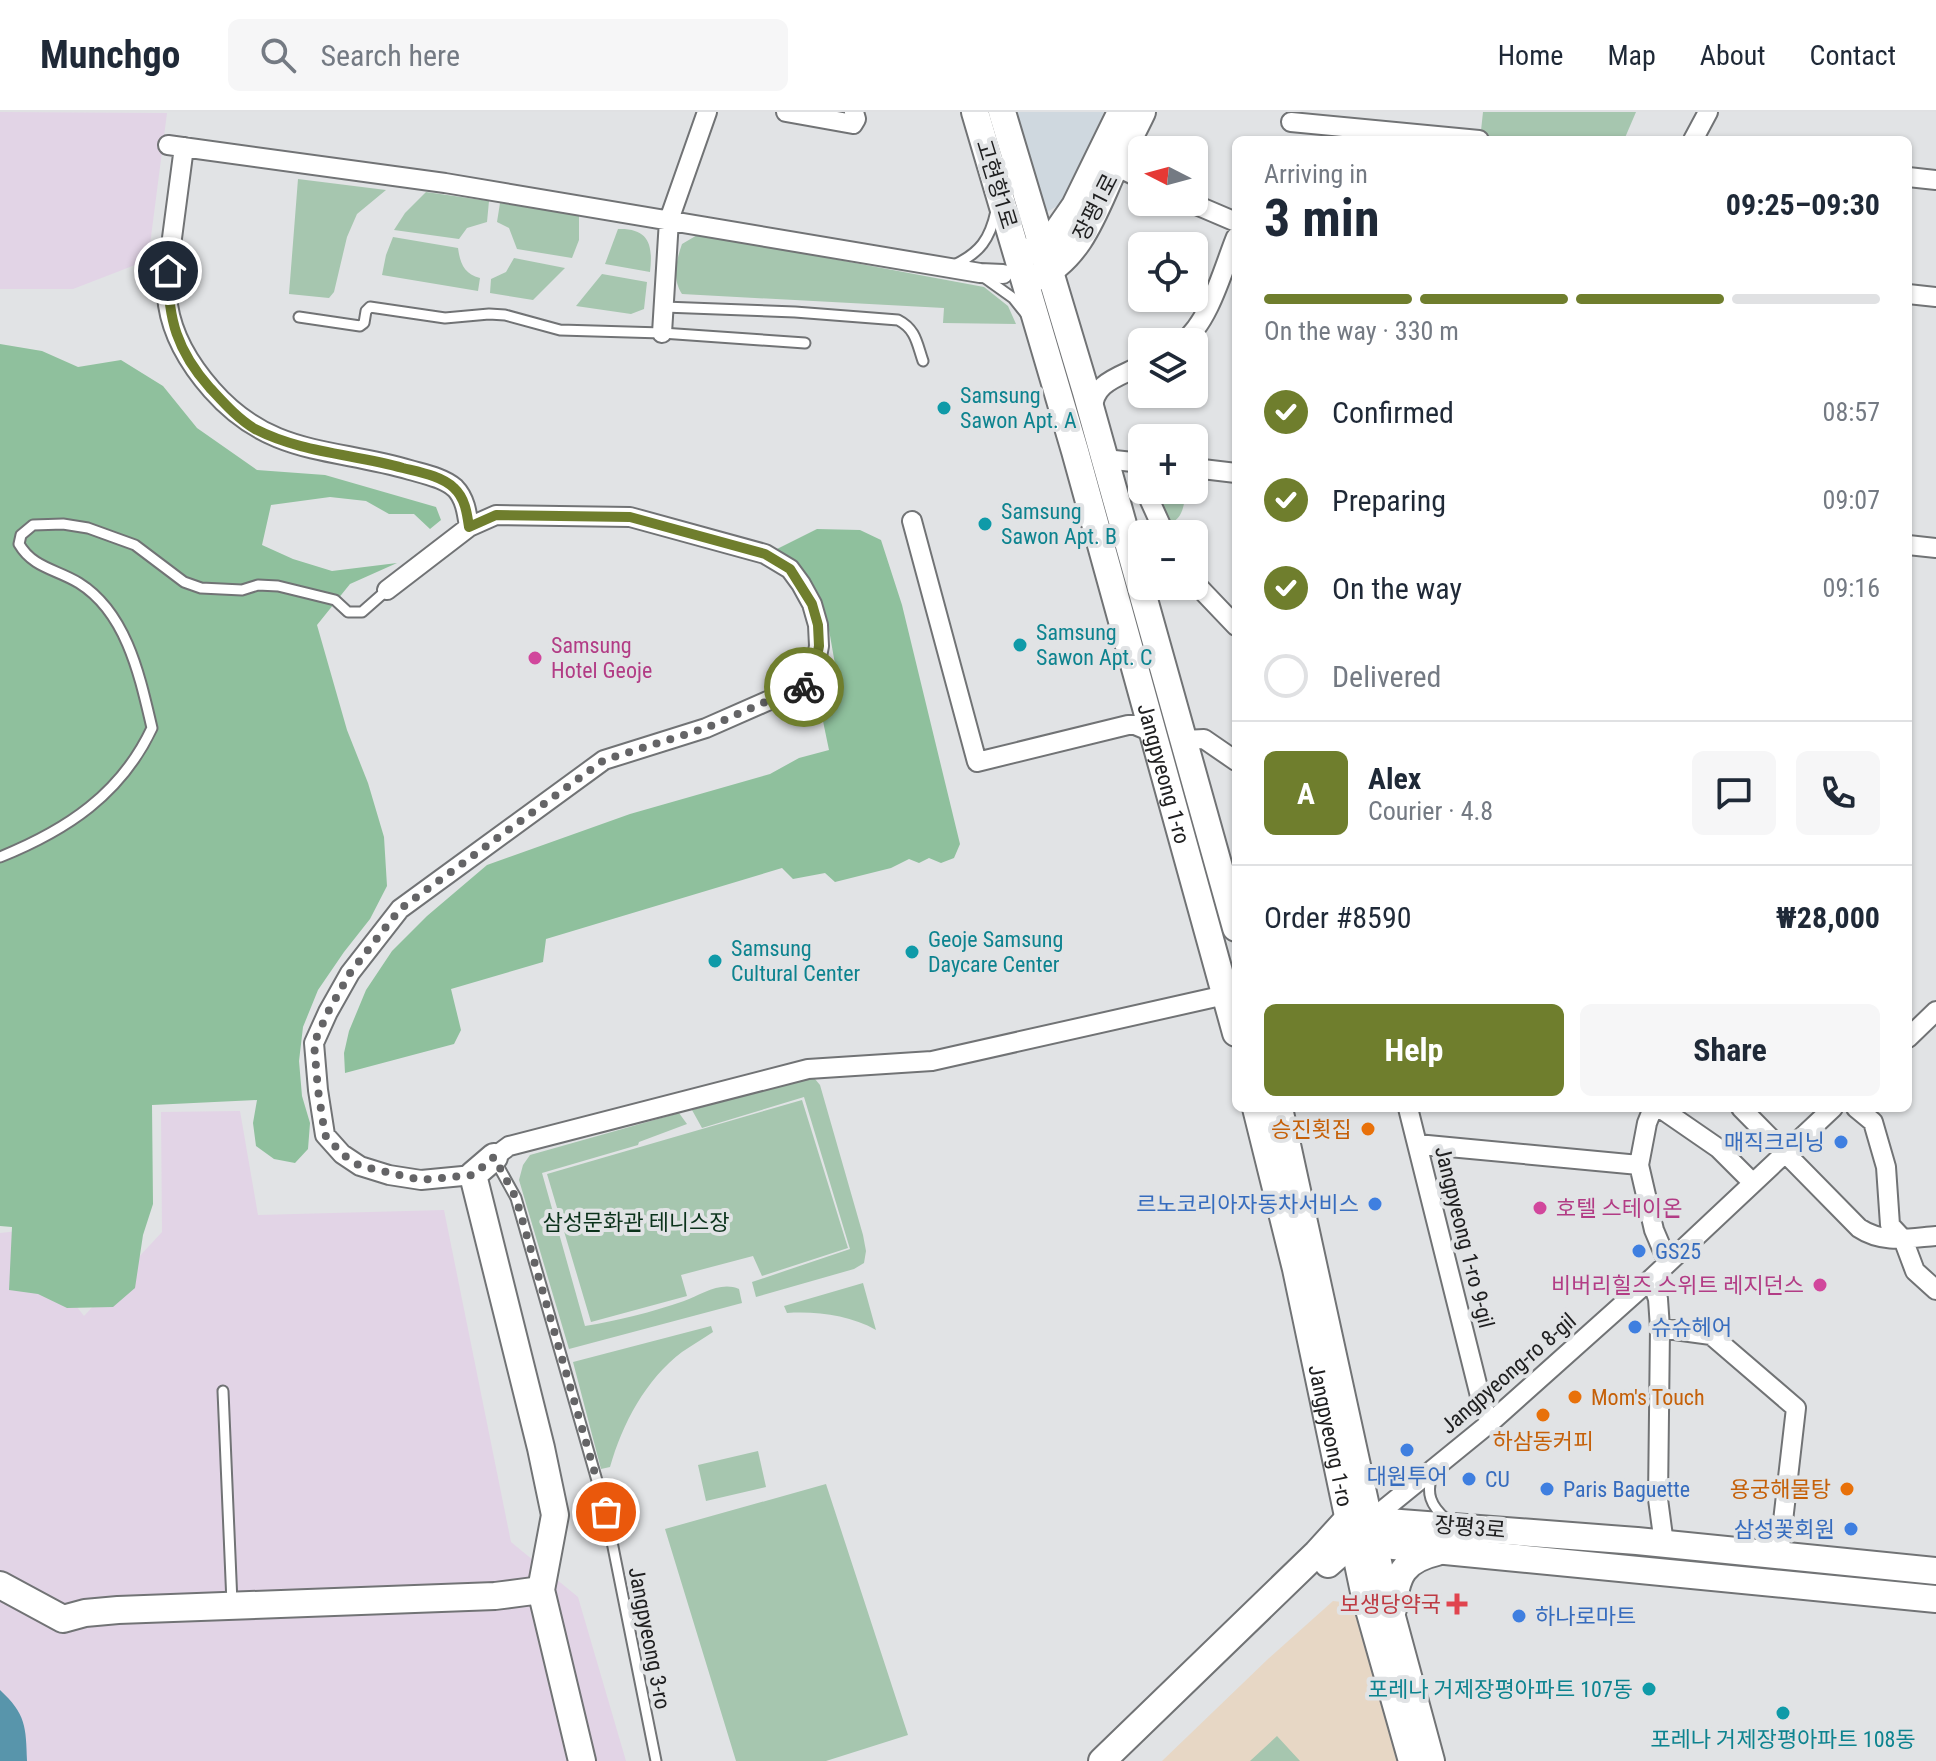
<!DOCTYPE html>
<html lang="en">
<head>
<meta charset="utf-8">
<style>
	body { margin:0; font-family:"Roboto Condensed","Noto Sans KR",sans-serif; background:#f6f6f7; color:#1f2937; height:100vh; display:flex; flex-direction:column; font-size:30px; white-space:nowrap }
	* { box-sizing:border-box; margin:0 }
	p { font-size:26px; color:#747a83 }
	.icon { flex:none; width:44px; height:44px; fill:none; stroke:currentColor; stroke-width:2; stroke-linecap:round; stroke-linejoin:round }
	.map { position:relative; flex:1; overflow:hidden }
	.side { position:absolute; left:1232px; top:24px; width:680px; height:976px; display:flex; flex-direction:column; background:#fff; border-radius:12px; box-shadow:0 2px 6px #0004 }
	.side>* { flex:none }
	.needle { width:52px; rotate:276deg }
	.controls { position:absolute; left:1128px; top:24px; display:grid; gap:16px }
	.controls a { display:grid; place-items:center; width:80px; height:80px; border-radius:12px; background:#fff; box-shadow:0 2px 6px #0004; font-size:40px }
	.pin { position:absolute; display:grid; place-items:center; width:68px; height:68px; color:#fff; margin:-34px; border:4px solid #fff; border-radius:50%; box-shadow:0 2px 8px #0007 }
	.courier { position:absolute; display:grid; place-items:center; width:80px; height:80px; margin:-40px; border:6px solid #6f7e2d; border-radius:50%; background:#fff; color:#222; box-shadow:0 2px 10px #0007 }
	.overview em { font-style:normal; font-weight:700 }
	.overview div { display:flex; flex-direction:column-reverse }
	.overview { display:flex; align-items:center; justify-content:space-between; height:136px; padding:0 32px }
	h1 { font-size:52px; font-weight:700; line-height:60px }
	.bar { display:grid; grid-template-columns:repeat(4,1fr); gap:12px 8px; align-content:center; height:96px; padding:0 32px }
	.bar i { height:10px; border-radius:6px; background:#e0e1e3 }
	.bar .on { background:#6f7e2d }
	.bar p { grid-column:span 4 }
	.line { display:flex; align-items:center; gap:20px; padding:0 32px; border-top:2px solid #e0e1e3 }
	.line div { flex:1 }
	.round { display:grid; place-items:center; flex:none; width:84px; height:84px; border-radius:12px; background:#f6f6f7 }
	ol { padding:0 32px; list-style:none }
	li { display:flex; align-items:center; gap:24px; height:88px }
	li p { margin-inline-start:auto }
	li .icon { padding:8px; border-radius:50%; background:#6f7e2d; color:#fff; stroke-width:4 }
	li:last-child { color:#747a83 }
	li i { width:44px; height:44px; border:4px solid #e0e1e3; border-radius:50% }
	.cta { display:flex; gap:16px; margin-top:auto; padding:16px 32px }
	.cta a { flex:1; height:92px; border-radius:12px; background:#6f7e2d; color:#fff; font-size:32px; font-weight:700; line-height:92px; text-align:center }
	.cta a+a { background:#f6f6f7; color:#1f2937 }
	header { display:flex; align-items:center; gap:48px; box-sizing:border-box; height:112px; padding:0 40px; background:#fff; border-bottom:2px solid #e0e1e3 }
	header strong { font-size:38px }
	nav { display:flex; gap:44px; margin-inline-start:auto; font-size:28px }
	.search { width:560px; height:72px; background:#f6f6f7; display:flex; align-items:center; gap:20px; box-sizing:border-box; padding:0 28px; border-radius:12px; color:#747a83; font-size:30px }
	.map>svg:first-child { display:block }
</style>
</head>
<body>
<header>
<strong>Munchgo</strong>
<div class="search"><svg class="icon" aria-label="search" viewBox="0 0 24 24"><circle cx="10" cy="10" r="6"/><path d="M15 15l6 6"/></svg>Search here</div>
<nav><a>Home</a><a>Map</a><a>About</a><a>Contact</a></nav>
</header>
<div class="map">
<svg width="1936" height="1649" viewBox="0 0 1936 1649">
	<rect width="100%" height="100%" fill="#e1e3e5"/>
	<path fill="#cfd8df" d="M1010 0H1104L1063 91 1041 103Z"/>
	<path fill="#e2d4e6" d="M0 0 167 1 148 148 73 177H0Z
		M240 999 258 1103 444 1098 511 1430 578 1485 626 1649H0V1121L18 1119 84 1204 162 1120 161 1000Z"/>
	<path fill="#e7d7c5" d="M1333 1489 1352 1491 1397 1649H1162L1268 1547Z"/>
	<path fill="#a6c6af" d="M1483 0H1636L1624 28H1480Z
		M298 67 386 78 357 102 347 125 334 180 329 186 289 182Z
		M426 80 489 89 487 110 467 116 459 127 394 118 405 101Z
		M500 91 579 103V128L572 146 517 137 509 116 497 110Z
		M618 117C650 116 653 134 650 160L605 152Z
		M699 122 984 175 1008 194 1016 212 943 211 944 196 682 182C672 167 676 149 682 132Z
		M393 125 458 136C460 151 464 162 480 166L478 179 382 163 386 143Z
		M514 146 565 156 533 188 490 181 491 167 506 160Z
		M602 162 647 170 644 197 631 202 576 194Z
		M1155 378H1186C1184 391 1184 405 1171 411Z
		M806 964 815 967 820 973 863 1123 866 1139 864 1151 854 1157 756 1185 752 1170 850 1137 804 985 702 1016 692 998Z
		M802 988 848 1136 762 1164 753 1144 681 1163 687 1184 591 1210 547 1062Z
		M679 1001 687 1012 639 1030 638 1033 542 1061 585 1214C616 1209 653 1200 684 1189 701 1183 720 1169 739 1177L742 1191 569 1237 519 1068 523 1053 530 1043Z
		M863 1171 876 1218C850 1203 816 1199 787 1201L784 1194Z
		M711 1214 713 1220C703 1227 692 1233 682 1240 646 1267 622 1312 610 1355L601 1357 573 1250Z
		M758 1339 766 1375 706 1389 698 1353Z
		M826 1372 908 1623 826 1649H736L665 1417Z
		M1277 1624 1300 1649H1250Z"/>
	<path fill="#8fc09d" d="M0 232 42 239 78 255 121 248 163 274 197 316 257 358 325 363 436 395 441 408 430 417 414 402H389L366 389 330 385 271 393 262 433 293 447 332 459 397 451 350 472 317 513 347 618 368 671 384 725 387 774 370 807 344 840 318 878 303 915 299 949 302 984 310 1011 308 1037 295 1051 274 1047 256 1034 253 1011 257 988 152 993 153 1092 143 1123 135 1176 113 1195 67 1196 38 1182 9 1178 12 1115 0 1114Z
		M817 417 860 418 881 428 902 493 960 732 954 746 941 751 929 746 919 751 909 747 891 756 835 770 825 761 793 767 782 756 546 827 543 850 451 877 461 918 454 932 345 961 344 941 349 919 366 878 392 839 427 804 487 753 630 702 770 662 799 646 829 638 819 590 836 558 828 512 820 485 810 467 793 448 777 437Z"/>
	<path fill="#5895ab" d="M0 1578C26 1602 26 1615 27 1649H0Z"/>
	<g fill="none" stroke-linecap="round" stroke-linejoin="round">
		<g stroke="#717375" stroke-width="13">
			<path id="lane" d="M954 153C980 141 990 127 996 99
				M985 166 1013 186 1025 201
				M664 195 795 200 898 208C916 217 917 232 923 249
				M299 205 360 214 364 211 366 199 370 195 445 206 489 202 505 203 560 218 662 221 805 231
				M0 745C67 718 121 682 152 616 140 565 127 501 79 471 56 457 33 456 19 432L21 423 33 413 63 412 88 416 135 433 184 470 201 476 242 478 258 473 278 474 335 488 348 500H362L387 478
				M495 1048 516 1086 606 1400 656 1649
				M223 1279 232 1491
				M1433 1361C1425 1381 1431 1394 1446 1407"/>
		</g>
		<g stroke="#717375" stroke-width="22">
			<path id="street" d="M786 0 853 12 856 7 854 0
				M1291 10 1479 28
				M1693 28 1708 0
				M168 33 445 71 980 161 1003 162
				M184 35C180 66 176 96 172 126 169 147 165 171 168 193 173 226 190 253 212 278 271 345 332 335 410 358 424 362 444 366 455 376 465 386 467 401 469 415
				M1105 49 1142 67
				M1908 65 1936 68
				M1189 90 1236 110
				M1908 182 1936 185
				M662 221 669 108 707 0
				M1182 230C1209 212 1224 154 1236 125
				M1093 299C1092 270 1120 265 1142 253
				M1105 347 1142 351
				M1194 356 1236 361
				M1145 378 1165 422
				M912 409 977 650 1128 613H1135L1154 621
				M1908 433 1936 436
				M1194 470 1236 514
				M387 478 469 415 496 403 630 405 765 442 790 457 801 472 812 492 818 513 819 534 815 555 803 577 791 584 772 587 706 616 604 648 400 797 350 861 328 900 314 931 318 978 325 1023 342 1042 360 1054 389 1063 421 1068 473 1063
				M1185 628 1204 627 1236 649
				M1908 926 1936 899
				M1408 996 1483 1296 1491 1310
				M1653 996 1647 1011 1639 1053 1654 1118 1668 1151
				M1660 996 1718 1036 1753 1071
				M1741 996 1859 1116C1883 1132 1909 1126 1936 1124
				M1856 996 1873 1010 1886 1055 1890 1113 1903 1127 1915 1159 1936 1178
				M1417 1032 1639 1053
				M494 1045 509 1034 808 957 932 949 1234 881
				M1651 1167 1658 1187 1660 1216 1658 1387 1664 1432
				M1660 1216 1711 1223 1796 1296 1779 1444
				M1367 1411 1491 1310 1651 1167 1833 996"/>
		</g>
		<g stroke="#717375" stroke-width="30">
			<g id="secondary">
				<path id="s1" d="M975 0 1075 339 1236 921"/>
				<path d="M1002 0 1086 280 1236 816"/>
				<path d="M1029 140 1052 127 1075 94 1121 0"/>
				<path d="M1037 165C1080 146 1095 97 1114 56 1123 37 1133 19 1142 0"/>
				<path id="s2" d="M1256 996 1296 1157 1364 1480 1412 1649"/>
				<path d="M1279 996 1382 1468 1431 1649"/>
				<path d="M494 1045 473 1063 541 1336 555 1403 541 1478 582 1649"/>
				<path d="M1328 1452 1353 1430 1936 1487"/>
				<path d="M0 1473 63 1507 85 1501 118 1498 495 1484 541 1478"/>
				<path d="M1393 1497C1396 1463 1403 1448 1437 1440"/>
				<path d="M1102 1649 1317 1441 1348 1407 1637 1429 1936 1459"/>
			</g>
		</g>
		<use href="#lane" stroke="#fff" stroke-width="9"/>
		<use href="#street" stroke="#fff" stroke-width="18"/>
		<use href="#secondary" stroke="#fff" stroke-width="26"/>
	</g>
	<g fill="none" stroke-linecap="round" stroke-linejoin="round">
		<path stroke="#646466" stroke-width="8" stroke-dasharray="0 14.4" d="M606 1400 516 1086 494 1045 473 1063 421 1068 360 1054 342 1042 325 1023 318 978 314 931 328 900 350 861 400 797 604 648 706 616 772 587 791 584 804 575"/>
		<path stroke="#6f7e2d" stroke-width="10" d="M168 159C168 207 177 239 210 276 224 291 238 307 255 317 301 341 354 342 403 356 419 360 442 364 454 376 465 386 467 401 469 415L496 403 630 405 765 442 790 457 812 492 818 513 819 534 815 555 804 575"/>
	</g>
	<g fill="#0f9aa8" stroke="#e1e3e5" stroke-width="3">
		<circle cx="944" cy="296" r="8"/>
		<circle cx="985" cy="412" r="8"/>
		<circle cx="1020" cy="533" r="8"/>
		<circle cx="912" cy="840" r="8"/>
		<circle cx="715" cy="849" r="8"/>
		<circle cx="1649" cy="1577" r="8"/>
		<circle cx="1783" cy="1601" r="8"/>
	</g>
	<g fill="#d1479c" stroke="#e1e3e5" stroke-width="3">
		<circle cx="535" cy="546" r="8"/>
		<circle cx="1540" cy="1096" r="8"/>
		<circle cx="1820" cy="1173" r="8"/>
	</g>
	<g fill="#e8710a" stroke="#e1e3e5" stroke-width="3">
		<circle cx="1368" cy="1017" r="8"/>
		<circle cx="1575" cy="1285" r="8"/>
		<circle cx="1543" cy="1303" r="8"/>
		<circle cx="1847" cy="1377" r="8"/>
	</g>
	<g fill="#3f7fe0" stroke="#e1e3e5" stroke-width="3">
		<circle cx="1841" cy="1030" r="8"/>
		<circle cx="1375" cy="1092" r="8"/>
		<circle cx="1639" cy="1139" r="8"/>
		<circle cx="1635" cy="1215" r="8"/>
		<circle cx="1407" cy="1338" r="8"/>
		<circle cx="1469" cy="1367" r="8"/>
		<circle cx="1547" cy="1377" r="8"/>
		<circle cx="1851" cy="1417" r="8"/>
		<circle cx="1519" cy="1504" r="8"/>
	</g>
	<path fill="#e0444e" stroke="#e1e3e5" stroke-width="3" d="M1453 1480h8v8h8v8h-8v8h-8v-8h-8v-8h8z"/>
	<g text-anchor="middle" stroke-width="8" stroke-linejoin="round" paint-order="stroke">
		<g font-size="22" fill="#202021" stroke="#e1e3e5">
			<text transform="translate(997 72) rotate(73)" y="8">고현항1로</text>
			<text transform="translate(1095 95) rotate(-63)" y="8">장평1로</text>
			<text dy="8" stroke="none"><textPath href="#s1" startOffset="688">Jangpyeong 1-ro</textPath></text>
			<text transform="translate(1465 1125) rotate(76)" y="8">Jangpyeong 1-ro 9-gil</text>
			<text transform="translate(1508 1261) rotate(-41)" y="8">Jangpyeong-ro 8-gil</text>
			<text dy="8" stroke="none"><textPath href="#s2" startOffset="336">Jangpyeong 1-ro</textPath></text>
			<text transform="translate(1470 1415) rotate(5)" y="8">장평3로</text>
			<text transform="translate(650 1526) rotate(79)" y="8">Jangpyeong 3-ro</text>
		</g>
		<g font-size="22" fill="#0d838f" stroke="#e1e3e5" text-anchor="start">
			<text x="960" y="291">Samsung<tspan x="960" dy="25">Sawon Apt. A</tspan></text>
			<text x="1001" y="407">Samsung<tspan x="1001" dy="25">Sawon Apt. B</tspan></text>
			<text x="1036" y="528">Samsung<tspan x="1036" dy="25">Sawon Apt. C</tspan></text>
			<text x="928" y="835">Geoje Samsung<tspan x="928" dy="25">Daycare Center</tspan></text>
			<text x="731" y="844">Samsung<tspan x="731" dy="25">Cultural Center</tspan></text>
			<text x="1633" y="1585" text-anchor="end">포레나 거제장평아파트 107동</text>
			<text x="1783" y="1635" text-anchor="middle">포레나 거제장평아파트 108동</text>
		</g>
		<g font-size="22" fill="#b23c85" stroke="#e1e3e5" text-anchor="start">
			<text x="551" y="541">Samsung<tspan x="551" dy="25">Hotel Geoje</tspan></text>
			<text x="1556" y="1104">호텔 스테이온</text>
			<text x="1804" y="1181" text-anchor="end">비버리힐즈 스위트 레지던스</text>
		</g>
		<g font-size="22" fill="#c56008" stroke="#e1e3e5" text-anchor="end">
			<text x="1352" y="1025">승진횟집</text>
			<text x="1591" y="1293" text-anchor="start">Mom's Touch</text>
			<text x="1543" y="1337" text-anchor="middle">하삼동커피</text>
			<text x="1831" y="1385">용궁해물탕</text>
		</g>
		<g font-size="22" fill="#366cbe" stroke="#e1e3e5" text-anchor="start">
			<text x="1825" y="1038" text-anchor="end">매직크리닝</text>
			<text x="1359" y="1100" text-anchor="end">르노코리아자동차서비스</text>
			<text x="1655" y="1147">GS25</text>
			<text x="1651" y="1223">슈슈헤어</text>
			<text x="1407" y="1372" text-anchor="middle">대원투어</text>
			<text x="1485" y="1375">CU</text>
			<text x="1563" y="1385">Paris Baguette</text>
			<text x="1835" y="1425" text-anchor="end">삼성꽃회원</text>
			<text x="1535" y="1512">하나로마트</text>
		</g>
		<g font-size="22" fill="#0b321b" stroke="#e1e3e5">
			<text x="636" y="1118">삼성문화관 테니스장</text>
		</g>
		<g font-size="22" fill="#be3a42" stroke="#e1e3e5" text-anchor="end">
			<text x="1441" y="1500">보생당약국</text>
		</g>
	</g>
</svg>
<div class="controls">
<a><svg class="needle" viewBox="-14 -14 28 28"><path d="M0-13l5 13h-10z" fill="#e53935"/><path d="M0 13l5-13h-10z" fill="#747a83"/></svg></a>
<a><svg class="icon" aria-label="locate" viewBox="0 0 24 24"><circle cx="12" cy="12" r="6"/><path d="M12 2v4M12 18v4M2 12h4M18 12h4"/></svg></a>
<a><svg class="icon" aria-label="layers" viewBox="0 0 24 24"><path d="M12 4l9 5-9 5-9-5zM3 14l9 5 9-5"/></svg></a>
<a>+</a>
<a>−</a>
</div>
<div class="pin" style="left:606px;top:1400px;background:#ea580c"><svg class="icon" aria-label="bag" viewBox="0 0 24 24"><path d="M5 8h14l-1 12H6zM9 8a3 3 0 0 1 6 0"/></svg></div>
<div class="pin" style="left:168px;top:159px;background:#1f2937"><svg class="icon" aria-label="home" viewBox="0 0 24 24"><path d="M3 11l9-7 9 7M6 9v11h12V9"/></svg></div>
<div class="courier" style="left:804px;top:575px"><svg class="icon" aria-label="bike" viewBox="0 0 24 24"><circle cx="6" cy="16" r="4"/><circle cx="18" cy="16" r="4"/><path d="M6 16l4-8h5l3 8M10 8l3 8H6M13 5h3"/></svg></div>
<section class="side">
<div class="overview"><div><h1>3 min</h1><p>Arriving in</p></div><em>09:25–09:30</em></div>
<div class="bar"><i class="on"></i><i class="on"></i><i class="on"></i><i></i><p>On the way · 330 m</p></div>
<ol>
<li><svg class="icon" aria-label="check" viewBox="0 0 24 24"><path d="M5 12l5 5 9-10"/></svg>Confirmed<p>08:57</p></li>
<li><svg class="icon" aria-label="check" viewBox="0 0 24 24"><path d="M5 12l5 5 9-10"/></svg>Preparing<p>09:07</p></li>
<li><svg class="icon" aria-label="check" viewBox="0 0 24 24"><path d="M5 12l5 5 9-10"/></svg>On the way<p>09:16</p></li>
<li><i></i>Delivered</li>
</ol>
<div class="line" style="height:144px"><b class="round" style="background:#6f7e2d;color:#fff">A</b><div><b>Alex</b><p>Courier · 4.8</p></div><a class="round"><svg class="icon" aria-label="chat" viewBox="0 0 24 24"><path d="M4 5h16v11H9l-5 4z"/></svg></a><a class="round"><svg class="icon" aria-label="phone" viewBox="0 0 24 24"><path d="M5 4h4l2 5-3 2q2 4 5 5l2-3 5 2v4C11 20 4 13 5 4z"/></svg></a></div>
<div class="line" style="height:104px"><div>Order #8590</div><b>₩28,000</b></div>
<div class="cta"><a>Help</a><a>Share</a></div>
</section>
</div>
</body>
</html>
